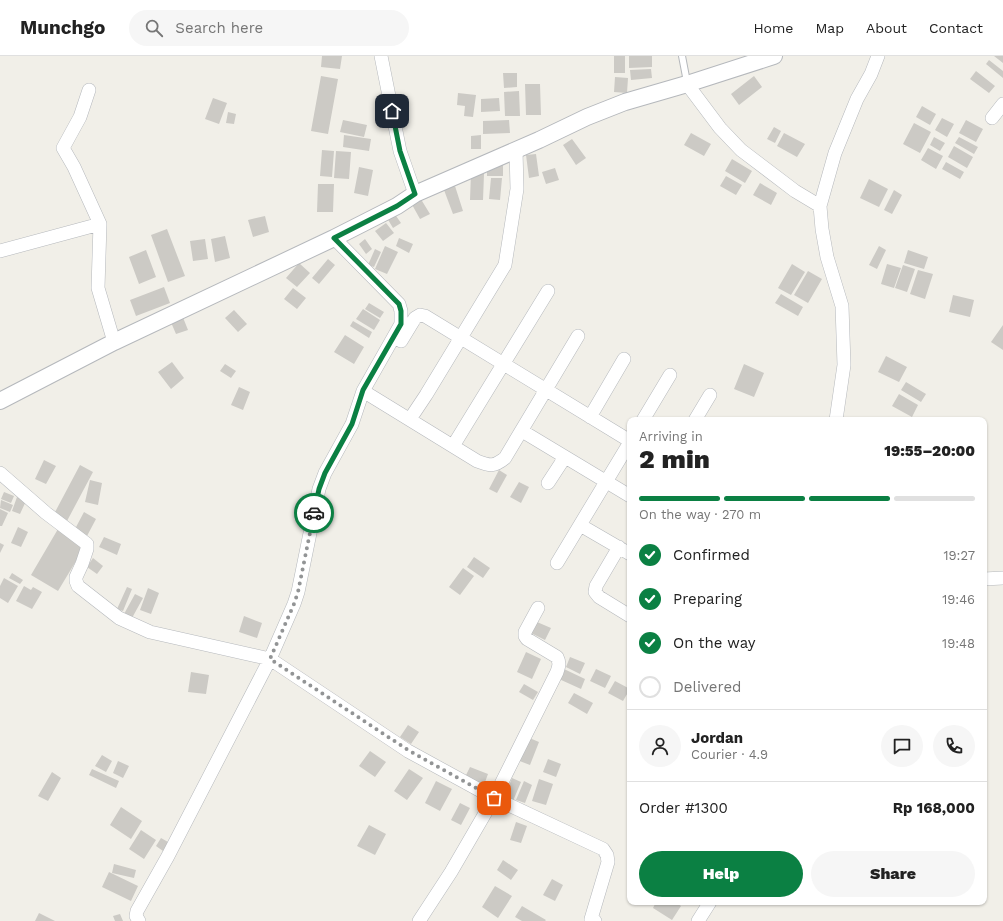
<!DOCTYPE html>
<html lang="en">
<head>
<meta charset="utf-8">
<style>
	body { margin:0; font-family:"Work Sans",sans-serif; background:#f6f6f6; color:#222; height:100vh; display:flex; flex-direction:column; font-size:15px; white-space:nowrap }
	* { box-sizing:border-box; margin:0 }
	p { font-size:13px; color:#767676 }
	.icon { flex:none; width:22px; height:22px; fill:none; stroke:currentColor; stroke-width:2; stroke-linecap:round; stroke-linejoin:round }
	.map { position:relative; flex:1; overflow:hidden }
	.sheet { position:absolute; left:627px; top:361px; width:360px; height:488px; display:flex; flex-direction:column; background:#fff; border-radius:8px; box-shadow:0 1px 3px #0004 }
	.sheet>* { flex:none }
	.pin { position:absolute; display:grid; place-items:center; width:34px; height:34px; color:#fff; margin:-17px; border-radius:8px; box-shadow:0 2px 6px #0006 }
	.courier { position:absolute; display:grid; place-items:center; width:40px; height:40px; margin:-20px; border:3px solid #0b8043; border-radius:50%; background:#fff; color:#222; box-shadow:0 1px 5px #0007 }
	.overview em { font-style:normal; font-weight:800 }
	.overview div { display:flex; flex-direction:column-reverse }
	.overview { display:flex; align-items:center; justify-content:space-between; height:68px; padding:0 12px }
	h1 { font-size:26px; font-weight:800; line-height:30px }
	.bar { display:grid; grid-template-columns:repeat(4,1fr); gap:6px 4px; align-content:center; height:48px; padding:0 12px }
	.bar i { height:5px; border-radius:3px; background:#e0e0e0 }
	.bar .active { background:#0b8043 }
	.bar p { grid-column:span 4 }
	.line { display:flex; align-items:center; gap:10px; padding:0 12px; border-top:1px solid #e0e0e0 }
	.line div { flex:1 }
	.round { display:grid; place-items:center; flex:none; width:42px; height:42px; border-radius:21px; background:#f6f6f6 }
	ol { padding:0 12px; list-style:none }
	li { display:flex; align-items:center; gap:12px; height:44px }
	li p { margin-inline-start:auto }
	li .icon { padding:4px; border-radius:50%; background:#0b8043; color:#fff; stroke-width:4 }
	li:last-child { color:#767676 }
	li i { width:22px; height:22px; border:2px solid #e0e0e0; border-radius:50% }
	.action { display:flex; gap:8px; margin-top:auto; padding:8px 12px }
	.action a { flex:1; height:46px; border-radius:24px; background:#0b8043; color:#fff; font-size:16px; font-weight:800; line-height:46px; text-align:center }
	.action a+a { background:#f6f6f6; color:#222 }
	header { display:flex; align-items:center; gap:24px; box-sizing:border-box; height:56px; padding:0 20px; background:#fff; border-bottom:1px solid #e0e0e0 }
	header strong { font-size:19px }
	nav { display:flex; gap:22px; margin-inline-start:auto; font-size:14px }
	.search { width:280px; height:36px; background:#f6f6f6; display:flex; align-items:center; gap:10px; box-sizing:border-box; padding:0 14px; border-radius:22px; color:#767676; font-size:15px }
	.map>svg:first-child { display:block }
</style>
</head>
<body>
<header>
<strong>Munchgo</strong>
<div class="search"><svg class="icon" aria-label="search" viewBox="0 0 24 24"><circle cx="10" cy="10" r="6"/><path d="M15 15l6 6"/></svg>Search here</div>
<nav><a>Home</a><a>Map</a><a>About</a><a>Contact</a></nav>
</header>
<div class="map">
<svg width="1003" height="865" viewBox="0 0 1003 865">
	<rect width="100%" height="100%" fill="#f1efe8"/>
	<path fill="#cccac5" d="M322 0H342L340 13 321 11Z
		M614 0H625V17H614Z
		M629 0H652V11L629 12Z
		M994 0H1003V7Z
		M989 4 1003 15V22L986 8Z
		M651 13 652 22 631 24 630 14Z
		M976 15 995 30 989 37 970 23Z
		M503 17H517V31L504 32Z
		M321 20 338 23 328 78 311 75Z
		M754 20 762 31 739 49 731 38Z
		M615 21 628 22 627 37 614 36Z
		M525 28H540L541 59H526Z
		M519 35 520 60H505L504 36Z
		M458 37 476 39 473 61 464 60 465 50 457 49Z
		M213 42 227 47 219 68 205 63Z
		M499 42 500 55 481 56V43Z
		M922 50 936 58 930 69 916 61Z
		M228 56 236 58 234 68 226 67Z
		M942 62 954 68 947 81 935 74Z
		M343 64 367 69 364 81 340 76Z
		M509 64 510 77 483 78V65Z
		M966 64 983 73 976 86 959 77Z
		M914 67 931 76 920 97 903 88Z
		M774 71 781 75 775 87 767 83Z
		M691 77 711 88 704 100 684 89Z
		M784 77 805 88 797 101 777 90Z
		M344 79 371 83 369 95 343 91Z
		M481 79V93H471V80Z
		M934 81 945 87 940 95 930 89Z
		M959 81 978 91 974 98 955 87Z
		M572 83 586 102 576 109 563 89Z
		M954 90 973 101 967 112 948 101Z
		M928 92 943 100 936 113 921 104Z
		M322 94 334 95 332 121 320 120Z
		M336 95 351 96 349 123 334 122Z
		M536 98 539 120 529 122 526 99Z
		M732 103 752 115 745 127 725 115Z
		M946 106 964 116 960 123 942 113Z
		M487 109H503V120H487Z
		M359 111 373 114 368 140 354 137Z
		M555 112 559 124 546 128 542 116Z
		M471 117 484 118 483 144H470Z
		M726 120 742 129 736 139 720 130Z
		M491 122H502L500 144 489 143Z
		M869 123 888 133 879 151 860 142Z
		M760 127 777 137 771 149 753 139Z
		M318 128H334L333 156H317Z
		M455 130 463 155 453 158 444 134Z
		M894 134 902 139 892 158 884 154Z
		M419 140 430 158 420 163 410 145Z
		M394 157 401 167 393 172 387 162Z
		M265 160 269 176 253 181 248 164Z
		M386 167 394 177 383 185 375 175Z
		M167 173 185 220 168 226 151 179Z
		M225 180 230 202 215 206 211 183Z
		M399 182 413 188 409 197 396 190Z
		M205 183 208 203 193 205 190 185Z
		M365 183 372 193 366 198 359 188Z
		M385 190 398 196 387 218 375 213Z
		M879 190 886 194 877 213 869 209Z
		M375 193 381 196 374 211 368 209Z
		M146 194 156 221 139 228 129 201Z
		M908 194 928 201 924 213 904 207Z
		M328 203 335 209 319 228 312 222Z
		M299 207 310 217 297 231 286 222Z
		M792 208 805 216 791 239 778 232Z
		M887 208 901 212 894 232 881 228Z
		M903 209 915 213 907 236 895 232Z
		M918 214 933 218 925 243 910 238Z
		M808 215 822 223 808 247 794 239Z
		M164 231 170 247 136 260 130 244Z
		M293 232 306 242 297 253 284 243Z
		M781 238 803 251 798 260 775 247Z
		M953 239 974 244 970 261 949 256Z
		M369 247 384 256 380 262 365 253Z
		M363 253 380 264 374 274 356 263Z
		M234 254 247 268 238 276 225 262Z
		M182 259 188 274 176 278 170 264Z
		M353 265 372 276 369 282 350 270Z
		M1003 269V294L991 286Z
		M345 279 364 291 354 308 334 296Z
		M886 300 907 311 899 326 878 316Z
		M172 306 184 322 171 333 158 316Z
		M225 308 236 315 231 322 220 315Z
		M744 308 764 317 754 341 734 333Z
		M906 326 926 338 921 346 901 334Z
		M239 331 250 336 243 354 231 349Z
		M899 338 918 349 912 361 892 350Z
		M44 404 56 410 46 428 35 423Z
		M80 409 93 416 67 465 54 458Z
		M499 414 507 419 497 437 489 433Z
		M90 424 102 427 98 449 85 446Z
		M519 426 529 431 521 447 510 441Z
		M4 436 14 440 11 447 1 443Z
		M17 441 26 445 20 458 12 455Z
		M1 444 13 449 10 456 0 452Z
		M0 453 8 457 2 470H0Z
		M84 456 96 463 87 480 75 473Z
		M18 471 28 476 21 491 11 487Z
		M58 473 85 490 58 535 31 519Z
		M104 481 121 488 117 499 99 491Z
		M0 487 4 489 0 497Z
		M474 501 490 512 483 522 467 511Z
		M93 502 103 510 97 518 87 511Z
		M463 512 474 520 460 539 449 531Z
		M12 517 23 524 20 528 9 522Z
		M4 522 18 530 8 547 0 542V530Z
		M24 530 31 534 33 531 42 536 32 553 16 545Z
		M127 531 132 533 123 555 117 553Z
		M148 532 159 537 151 558 140 554Z
		M135 538 143 542 132 562 124 558Z
		M244 560 262 567 257 582 239 576Z
		M537 566 551 572 545 584 531 577Z
		M526 596 541 603 532 623 517 616Z
		M570 601 585 607 580 618 566 611Z
		M564 613 585 623 581 633 559 623Z
		M596 613 611 620 605 632 590 625Z
		M191 616 209 619 206 638 188 636Z
		M615 625 630 633 623 645 608 637Z
		M524 628 538 636 533 644 519 636Z
		M574 637 593 647 587 658 568 647Z
		M408 669 419 676 411 688 400 681Z
		M527 681 539 686 530 709 517 704Z
		M370 695 386 706 375 721 359 710Z
		M102 699 112 705 106 716 95 710Z
		M548 703 561 708 556 721 543 716Z
		M118 705 129 710 123 722 113 717Z
		M470 711 488 718 484 729 465 721Z
		M92 713 119 725 116 732 89 719Z
		M409 713 423 722 407 744 394 735Z
		M52 716 61 722 48 745 38 740Z
		M512 722 521 726 513 745 504 742Z
		M539 723 553 728 546 749 532 745Z
		M436 725 452 733 440 755 425 747Z
		M524 725 532 729 525 747 516 744Z
		M460 747 470 752 461 769 451 764Z
		M121 751 142 765 131 783 110 769Z
		M516 766 527 770 521 787 510 784Z
		M369 769 386 778 375 799 357 790Z
		M141 774 156 784 144 803 129 793Z
		M161 782 168 786 163 795 156 790Z
		M503 804 518 814 511 824 497 814Z
		M114 808 136 814 134 822 112 817Z
		M109 816 138 830 131 845 102 831Z
		M552 823 563 829 555 845 543 839Z
		M495 830 512 840 498 862 482 851Z
		M656 846H675L681 850 672 864 653 852Z
		M522 850 546 864 545 865H522L515 861Z
		M39 857 55 865H35Z
		M120 858 123 865H115L113 860Z"/>
	<g fill="none" stroke-linecap="round" stroke-linejoin="round">
		<g stroke="#b5b8bc" stroke-width="8">
			<path id="service" d="M682 0 687 26"/>
		</g>
		<g stroke="#b5b8bc" stroke-width="14">
			<path id="minor" d="M381 0 400 95 415 138
				M687 28 720 72 741 94 795 135 820 150
				M89 34 80 61 63 92 74 111 100 168 98 232 114 286
				M992 62 1003 48
				M334 182 399 248 401 255V268L363 335 477 405C490 410 494 411 505 402L578 280
				M0 195 100 168
				M401 285 415 262 420 259 425 260 630 385
				M590 361 624 303
				M410 363 426 339 505 209 517 133 516 94
				M643 364 670 319
				M695 364 710 339
				M836 364 844 309 842 250 827 201 822 173 820 150 835 97 857 43 871 18 878 0
				M522 375 630 440
				M453 390 548 235
				M0 417 46 457 87 488V493L82 508 76 521V525L78 530 119 562 150 576 270 603 408 695 494 742 603 793 607 799 608 806 591 863 595 865
				M548 427 565 401
				M580 469 630 498
				M619 491 596 530 595 536 599 541 630 560
				M557 507 630 386
				M984 523 1003 522
				M139 865 136 860 137 855 168 800 270 603 294 548 298 536 319 433 325 417 352 368 363 335
				M419 865 451 816 494 742 557 616C559 610 560 607 557 601L527 583 525 580V576L538 552
				M698 865 710 846"/>
		</g>
		<g stroke="#b5b8bc" stroke-width="18">
			<path id="tertiary" d="M0 345 114 286 334 182 397 150 415 138 539 84 587 61 625 46 687 28 774 0"/>
		</g>
		<use href="#service" stroke="#fff" stroke-width="6"/>
		<use href="#minor" stroke="#fff" stroke-width="13"/>
		<use href="#tertiary" stroke="#fff" stroke-width="16"/>
	</g>
	<g fill="none" stroke-linecap="round" stroke-linejoin="round">
		<path stroke="#929495" stroke-width="4" stroke-dasharray="0 7.2" d="M314 457 298 536 294 548 270 603 408 694 494 742"/>
		<path stroke="#0b8043" stroke-width="5" d="M314 457 319 433 325 417 352 368 363 334 401 268V255L399 248 334 182 397 150 415 138 400 95 392 55"/>
	</g>
</svg>
<div class="pin" style="left:494px;top:742px;background:#ea580c"><svg class="icon" aria-label="bag" viewBox="0 0 24 24"><path d="M5 8h14l-1 12H6zM9 8a3 3 0 0 1 6 0"/></svg></div>
<div class="pin" style="left:392px;top:55px;background:#1f2937"><svg class="icon" aria-label="home" viewBox="0 0 24 24"><path d="M3 11l9-7 9 7M6 9v11h12V9"/></svg></div>
<div class="courier" style="left:314px;top:457px"><svg class="icon" aria-label="car" viewBox="0 0 24 24"><path d="M5 17H2v-5l4-1 3-4h7l3 4 3 1v5h-3M9 17h6M6 11h13"/><circle cx="7" cy="17" r="2"/><circle cx="17" cy="17" r="2"/></svg></div>
<section class="sheet">
<div class="overview"><div><h1>2 min</h1><p>Arriving in</p></div><em>19:55–20:00</em></div>
<div class="bar"><i class="active"></i><i class="active"></i><i class="active"></i><i></i><p>On the way · 270 m</p></div>
<ol>
<li><svg class="icon" aria-label="check" viewBox="0 0 24 24"><path d="M5 12l5 5 9-10"/></svg>Confirmed<p>19:27</p></li>
<li><svg class="icon" aria-label="check" viewBox="0 0 24 24"><path d="M5 12l5 5 9-10"/></svg>Preparing<p>19:46</p></li>
<li><svg class="icon" aria-label="check" viewBox="0 0 24 24"><path d="M5 12l5 5 9-10"/></svg>On the way<p>19:48</p></li>
<li><i></i>Delivered</li>
</ol>
<div class="line" style="height:72px"><a class="round"><svg class="icon" aria-label="person" viewBox="0 0 24 24"><circle cx="12" cy="8" r="4"/><path d="M4 21q1-7 8-7t8 7"/></svg></a><div><b>Jordan</b><p>Courier · 4.9</p></div><a class="round"><svg class="icon" aria-label="chat" viewBox="0 0 24 24"><path d="M4 5h16v11H9l-5 4z"/></svg></a><a class="round"><svg class="icon" aria-label="phone" viewBox="0 0 24 24"><path d="M5 4h4l2 5-3 2q2 4 5 5l2-3 5 2v4C11 20 4 13 5 4z"/></svg></a></div>
<div class="line" style="height:52px"><div>Order #1300</div><b>Rp 168,000</b></div>
<div class="action"><a>Help</a><a>Share</a></div>
</section>
</div>
</body>
</html>
